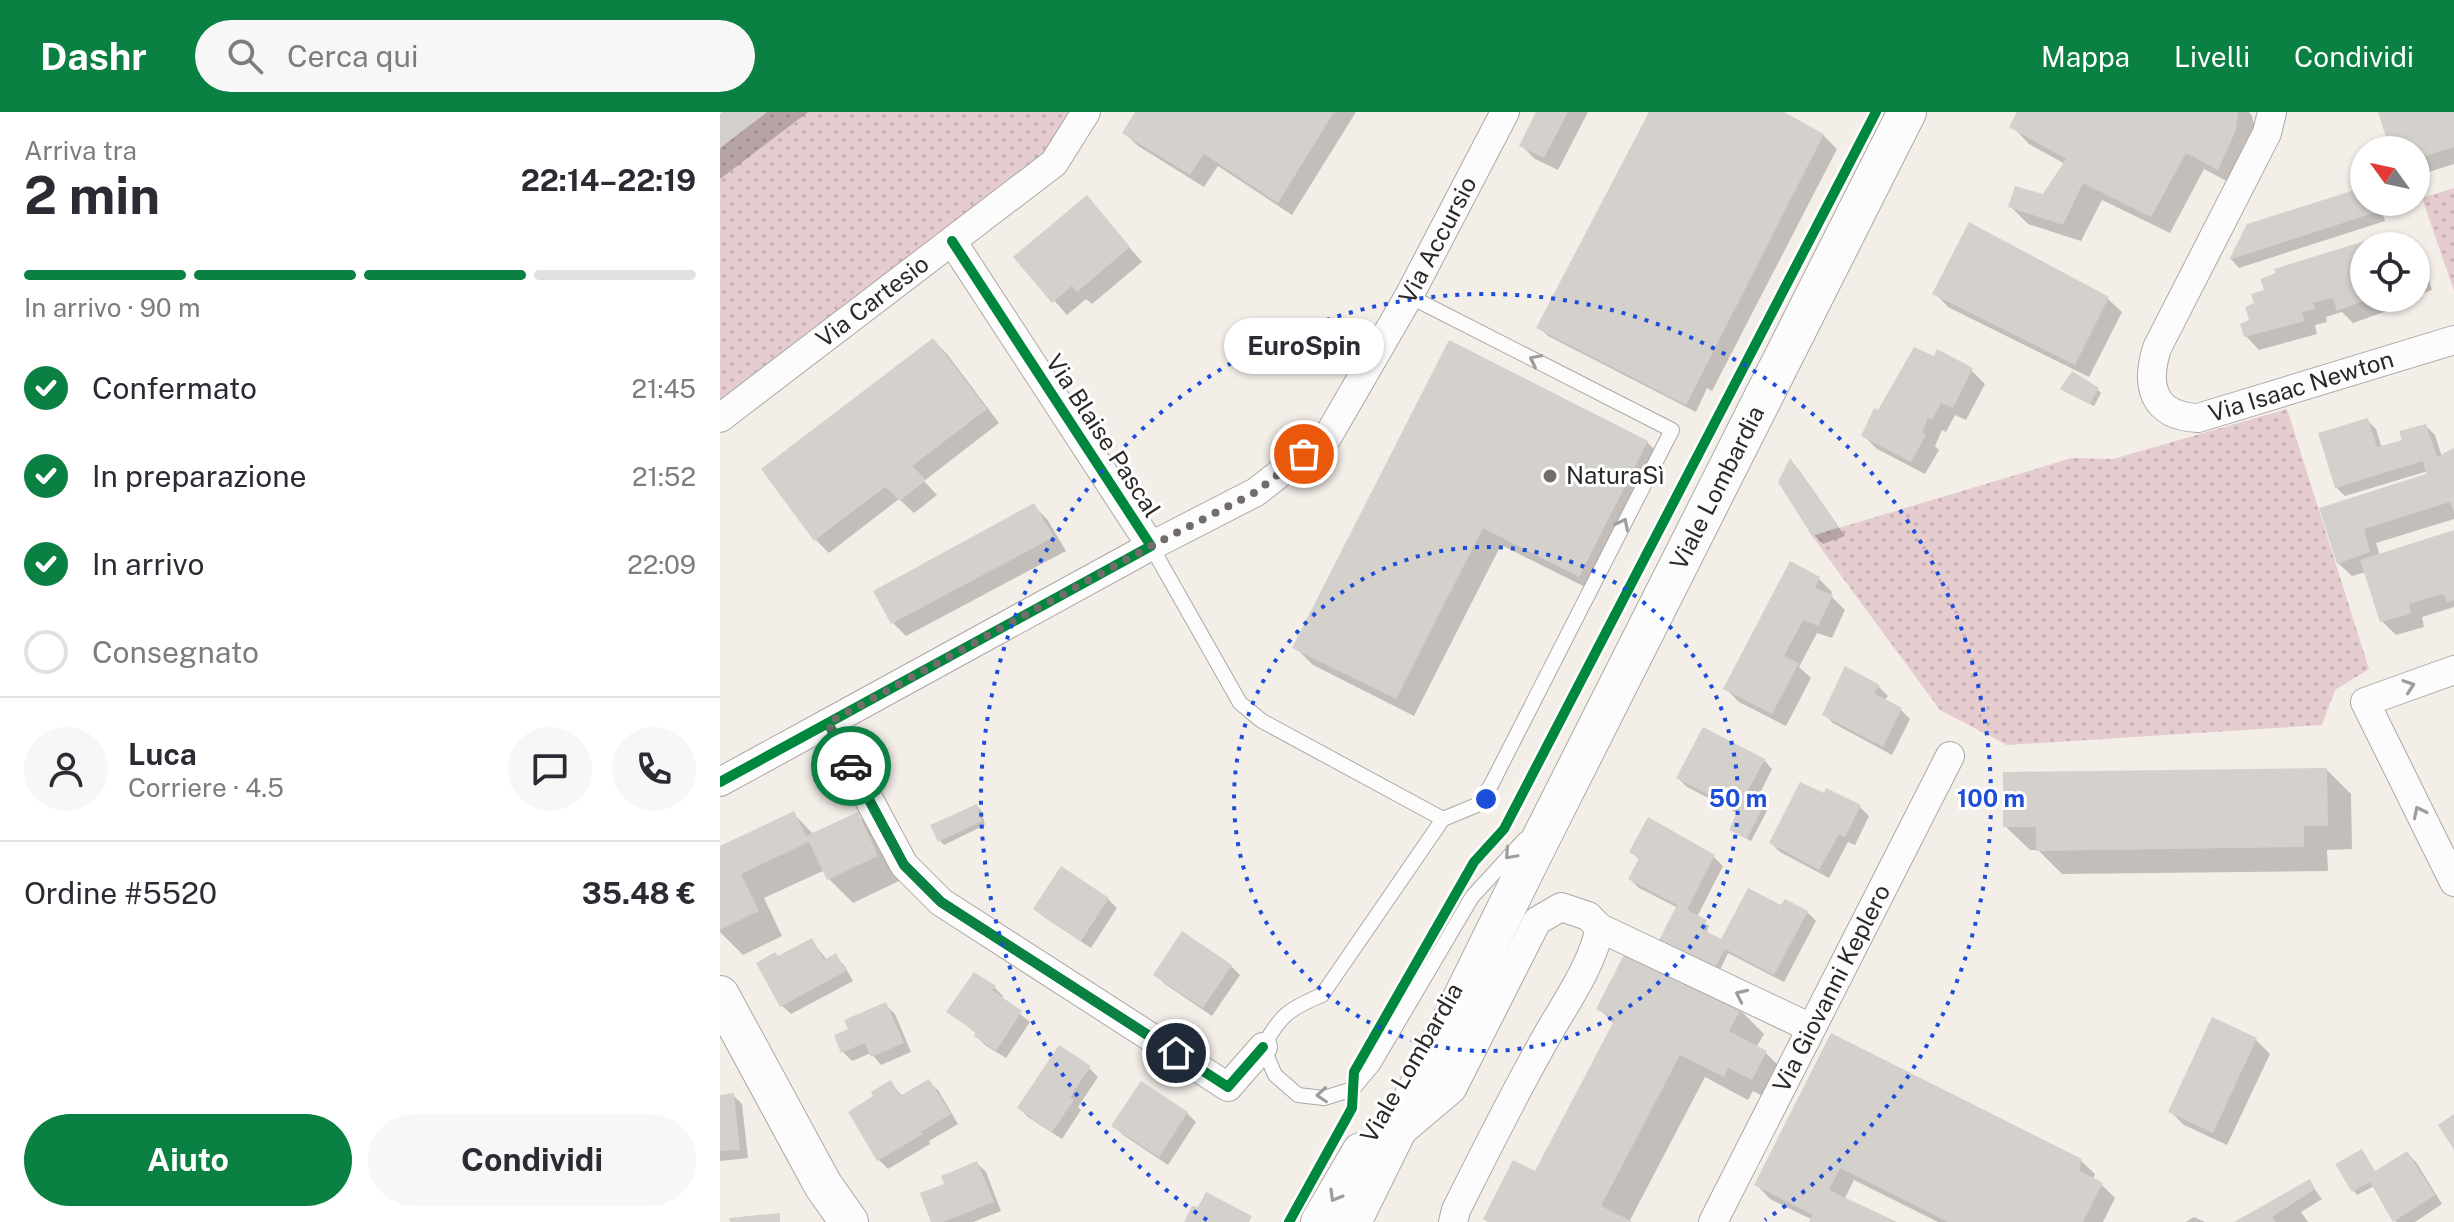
<!DOCTYPE html>
<html lang="it">
<head>
<meta charset="utf-8">
<style>
	body { margin:0; font-family:"Public Sans",sans-serif; background:#f7f7f7; color:#2b2b33; height:100vh; display:flex; flex-direction:column; font-size:30px; white-space:nowrap }
	* { box-sizing:border-box; margin:0 }
	p { font-size:26px; color:#7c7c81 }
	.icon { flex:none; width:44px; height:44px; fill:none; stroke:currentColor; stroke-width:2; stroke-linecap:round; stroke-linejoin:round }
	.map { position:relative; flex:1; overflow:hidden }
	.drawer { display:flex; flex-direction:column; background:#fff; width:720px }
	.drawer>* { flex:none }
	.needle { width:52px; rotate:303deg }
	.buttons { position:absolute; left:1630px; top:24px; display:grid; gap:16px }
	.buttons a { display:grid; place-items:center; width:80px; height:80px; border-radius:50%; background:#fff; box-shadow:0 2px 6px #0004; font-size:40px }
	.pin { position:absolute; display:grid; place-items:center; width:68px; height:68px; color:#fff; margin:-34px; border:4px solid #fff; border-radius:50%; box-shadow:0 2px 8px #0007 }
	.courier { position:absolute; display:grid; place-items:center; width:80px; height:80px; margin:-40px; border:6px solid #0b8043; border-radius:50%; background:#fff; color:#222; box-shadow:0 2px 10px #0007 }
	.bubble { position:absolute; height:56px; border-radius:28px; background:#fff; box-shadow:0 2px 6px #0004; font-size:26px; font-weight:700; line-height:56px; text-align:center }
	.headline em { font-style:normal; font-weight:700 }
	.headline div { display:flex; flex-direction:column-reverse }
	.headline { display:flex; align-items:center; justify-content:space-between; height:136px; padding:0 24px }
	h1 { font-size:52px; font-weight:700; line-height:60px }
	.bar { display:grid; grid-template-columns:repeat(4,1fr); gap:12px 8px; align-content:center; height:96px; padding:0 24px }
	.bar i { height:10px; border-radius:6px; background:#e1e1e2 }
	.bar .on { background:#0b8043 }
	.bar p { grid-column:span 4 }
	.line { display:flex; align-items:center; gap:20px; padding:0 24px; border-top:2px solid #e1e1e2 }
	.line div { flex:1 }
	.round { display:grid; place-items:center; flex:none; width:84px; height:84px; border-radius:42px; background:#f7f7f7 }
	ol { padding:0 24px; list-style:none }
	li { display:flex; align-items:center; gap:24px; height:88px }
	li p { margin-inline-start:auto }
	li .icon { padding:8px; border-radius:50%; background:#0b8043; color:#fff; stroke-width:4 }
	li:last-child { color:#7c7c81 }
	li i { width:44px; height:44px; border:4px solid #e1e1e2; border-radius:50% }
	.button { display:flex; gap:16px; margin-top:auto; padding:16px 24px }
	.button a { flex:1; height:92px; border-radius:48px; background:#0b8043; color:#fff; font-size:32px; font-weight:700; line-height:92px; text-align:center }
	.button a+a { background:#f7f7f7; color:#2b2b33 }
	header { display:flex; align-items:center; gap:48px; box-sizing:border-box; height:112px; padding:0 40px; background:#0b8043; color:#fff }
	header strong { font-size:38px }
	nav { display:flex; gap:44px; margin-inline-start:auto; font-size:28px }
	.search { width:560px; height:72px; background:#f7f7f7; display:flex; align-items:center; gap:20px; box-sizing:border-box; padding:0 28px; border-radius:44px; color:#7c7c81; font-size:30px }
	main { display:flex; flex:1; min-height:0 }
	.map>svg:first-child { display:block }
</style>
</head>
<body>
<header>
<strong>Dashr</strong>
<div class="search"><svg class="icon" aria-label="search" viewBox="0 0 24 24"><circle cx="10" cy="10" r="6"/><path d="M15 15l6 6"/></svg>Cerca qui</div>
<nav><a>Mappa</a><a>Livelli</a><a>Condividi</a></nav>
</header>
<main>
<section class="drawer">
<div class="headline"><div><h1>2 min</h1><p>Arriva tra</p></div><em>22:14–22:19</em></div>
<div class="bar"><i class="on"></i><i class="on"></i><i class="on"></i><i></i><p>In arrivo · 90 m</p></div>
<ol>
<li><svg class="icon" aria-label="check" viewBox="0 0 24 24"><path d="M5 12l5 5 9-10"/></svg>Confermato<p>21:45</p></li>
<li><svg class="icon" aria-label="check" viewBox="0 0 24 24"><path d="M5 12l5 5 9-10"/></svg>In preparazione<p>21:52</p></li>
<li><svg class="icon" aria-label="check" viewBox="0 0 24 24"><path d="M5 12l5 5 9-10"/></svg>In arrivo<p>22:09</p></li>
<li><i></i>Consegnato</li>
</ol>
<div class="line" style="height:144px"><a class="round"><svg class="icon" aria-label="person" viewBox="0 0 24 24"><circle cx="12" cy="8" r="4"/><path d="M4 21q1-7 8-7t8 7"/></svg></a><div><b>Luca</b><p>Corriere · 4.5</p></div><a class="round"><svg class="icon" aria-label="chat" viewBox="0 0 24 24"><path d="M4 5h16v11H9l-5 4z"/></svg></a><a class="round"><svg class="icon" aria-label="phone" viewBox="0 0 24 24"><path d="M5 4h4l2 5-3 2q2 4 5 5l2-3 5 2v4C11 20 4 13 5 4z"/></svg></a></div>
<div class="line" style="height:104px"><div>Ordine #5520</div><b>35.48 €</b></div>
<div class="button"><a>Aiuto</a><a>Condividi</a></div>
</section>
<div class="map">
<svg width="1734" height="1110" viewBox="0 0 1734 1110">
	<defs>
		<pattern id="grass-dots" width="8" height="8" patternUnits="userSpaceOnUse" patternTransform="scale(2)"><rect width="8" height="8" fill="#e4cccf"/><path d="M2 2h.1M6 6h.1" fill="none" stroke="#c4afb2" stroke-width="1.8" stroke-linecap="round"/></pattern>
	</defs>
	<rect width="100%" height="100%" fill="#f4eee9"/>
	<path fill="url(#grass-dots)" d="M47 0H355L324 45 0 292V36Z
		M1734 76V179L1702 86Z
		M1567 297 1649 557 1615 578 1602 613 1287 633 1220 598 1092 424 1352 346 1393 347Z"/>
	<path fill="#0003" d="M6 0H88L0 67V4Z
		M418 0H636L572 103 498 54 484 75 418 34 405 21Z
		M819 0H868L838 58 815 47 801 33Z
		M931 0H1060L1103 23 1117 37 992 279 987 276 976 300 828 224 819 215Z
		M1299 0H1529L1532 4 1535 16 1516 74 1484 57 1450 121 1382 88 1361 129 1308 112 1290 94 1324 84 1345 52 1309 32 1292 14Z
		M1660 0H1734V52L1696 64V38H1672Z
		M1644 77V90H1659L1665 109 1519 156 1511 147 1529 114Z
		M367 86 422 150 372 192 366 187 347 203 296 145Z
		M1250 113 1388 187 1402 200 1369 265 1228 195 1215 181Z
		M1661 126 1669 134H1644V186H1695V189L1633 211 1622 200 1606 205 1607 210 1595 213 1597 222 1539 238 1526 224 1537 192 1534 183Z
		M1696 136 1701 141 1712 178 1696 184Z
		M213 228 227 242 279 311 204 369 217 383 194 401 179 387 109 441 95 427Z
		M730 230 927 330 945 348 877 481 781 433 694 604 593 553 575 535Z
		M1251 258 1265 272 1246 308 1235 303 1226 320 1222 318 1215 334 1219 338 1205 362 1157 337 1143 323 1159 300Z
		M1377 277 1381 281 1374 294 1346 280Z
		M1647 308 1656 317 1662 336 1685 330 1706 314 1715 323 1722 345 1734 338V407L1656 431 1660 444 1734 420V495L1702 505 1704 515 1676 523 1662 509 1646 460 1632 464 1618 451 1602 398 1709 364 1708 359 1625 384 1616 375Z
		M1070 350 1079 358 1125 424 1103 432 1094 423Z
		M314 394 327 407 346 439 186 524 173 511Z
		M1099 467 1112 480 1111 484 1125 498 1112 526 1097 521 1079 555 1091 566 1066 614 1019 590 1005 576Z
		M1126 557 1159 575 1168 584 1164 589 1181 598 1190 607 1172 643 1113 611 1104 602Z
		M1044 648 1052 657 1035 691 1047 699 1031 729 1011 718 1019 702 967 675 958 666Z
		M1607 658 1631 682 1632 737 1607 738 1608 759 1342 762 1318 738H1310L1285 714Z
		M257 694 261 698 265 713 224 733 220 729Z
		M1140 695 1149 704 1135 733 1128 730 1109 766 1060 740 1051 731Z
		M73 701 94 723 137 702 161 726 181 768 133 791 109 767 105 758 44 786 62 824 23 843 0 820V736Z
		M929 708 994 745 1003 754 977 805 989 814 986 821 1002 830 1062 796 1087 800 1096 809 1064 870 1008 841 999 860 941 828 958 796 919 776 910 767 920 748 911 740Z
		M388 787 397 796 371 836 324 805 315 797Z
		M92 829 107 848 115 844 124 853 133 869 71 902 62 894 58 846Z
		M511 854 520 863 492 904 445 872 436 863Z
		M254 862 275 876 283 884 281 887 310 910 286 946 265 933 256 924 257 922 229 900Z
		M166 893 175 902 191 940 161 953 151 941 132 949 123 940 130 918Z
		M879 896 1020 898 1044 922 1036 936 1046 941 1070 965 1056 991 1033 979 1028 988 985 965 909 1110H769L765 1107 816 1062 894 912Z
		M1493 907 1536 928 1550 942 1507 1033 1464 1013 1450 999Z
		M1112 924 1361 1049 1375 1062 1373 1068 1381 1072 1395 1086 1383 1110H1218L1134 1068 1125 1086 1172 1110H1092L1093 1108 1050 1087 1037 1073Z
		M369 956 378 965 358 995 361 998 342 1027 308 1005 299 996Z
		M209 970 218 978 238 1012 209 1029 210 1032 168 1057 159 1048 131 1000 156 985 171 971 183 985Z
		M13 983 22 992 28 1046 0 1049V985Z
		M467 1001 476 1010 448 1053 403 1023 394 1014Z
		M1687 1041 1696 1050 1722 1092 1695 1110H1676L1654 1074 1637 1083 1634 1079 1656 1061Z
		M257 1051 266 1060 281 1099 253 1110H213L226 1073Z
		M1589 1070 1602 1087 1581 1100 1588 1110H1516Z
		M1474 1105 1485 1110H1466Z"/>
	<path fill="#d4d0cc" d="M2 0H47L0 36V2Z
		M415 0H614L558 91 484 42 470 63 402 21Z
		M816 0H848L824 46 799 34Z
		M929 0H1064L1104 22 966 293 816 216Z
		M1297 0H1518L1516 18 1498 58 1466 41 1431 105 1363 71 1343 113 1288 95 1295 74 1323 82 1346 47 1289 15Z
		M1658 0H1734V35L1696 47V38H1670Z
		M1644 75V90H1654L1657 100 1509 148 1527 112Z
		M367 83 410 135 357 180 352 174 332 191 293 145Z
		M1249 110 1389 185 1355 253 1212 182Z
		M1661 124 1666 133 1688 125 1691 134H1644V186H1651L1617 199 1613 186 1593 191 1595 197 1582 200 1585 209 1524 225 1520 212 1529 208 1525 195 1534 191 1531 182 1544 178 1540 167 1556 161 1554 157Z
		M213 226 267 297 192 354 206 368 180 389 165 375 94 429 41 357Z
		M729 228 928 329 859 465 763 416 676 587 572 536Z
		M1194 235 1214 244 1217 237 1253 256 1233 296 1221 291 1212 308 1208 306 1202 320 1206 323 1191 350 1141 324 1154 296 1158 298Z
		M1352 259 1379 276 1370 292 1340 277Z
		M1648 306 1657 335 1682 328 1679 319 1706 312 1717 345 1734 336V400L1730 390 1644 417 1650 440 1617 452 1599 396 1706 362 1703 349 1615 376 1598 321Z
		M1070 346 1118 415 1092 424 1058 370Z
		M314 391 334 425 171 512 153 479Z
		M1734 418V488L1727 490 1723 482 1689 492 1691 502 1660 510 1640 448Z
		M1070 449 1100 465 1095 476 1113 483 1098 514 1083 508 1064 544 1079 551 1052 602 1003 577Z
		M1125 554 1160 573 1154 581 1182 596 1163 635 1102 603Z
		M983 615 1045 647 1025 684 1044 693 1027 727 1009 718 1018 698 956 666Z
		M1607 656 1608 714H1584V735L1316 739V715H1283V660Z
		M1080 670 1104 681 1106 676 1141 693 1125 725 1119 722 1099 758 1049 731Z
		M257 692 262 709 218 730 210 713Z
		M74 699 86 724 138 700 158 744 107 768 89 730 21 762 39 799 0 818V734Z
		M928 705 995 743 967 798 987 808 982 817 1001 827 1028 776 1061 793 1065 787 1088 799 1054 863 1005 837 994 857 939 828 957 793 908 767 919 746 909 740Z
		M341 754 389 786 361 829 313 797Z
		M462 819 512 853 483 896 433 863Z
		M92 826 104 848 116 841 126 859 60 895 36 851 55 840 58 844Z
		M907 837 1021 897 1009 919 1047 939 1032 968 1008 956 1004 965 960 943 881 1094 913 1110H769L763 1107 793 1048 815 1059 895 907 876 897Z
		M254 860 276 874 272 878 302 899 276 939 254 924 256 920 226 900Z
		M166 890 184 931 151 945 145 931 121 941 114 923 128 917 124 908Z
		M1492 905 1537 926 1493 1021 1448 1000Z
		M1111 921 1362 1047 1359 1058 1383 1071 1363 1110H1228L1120 1056 1109 1078 1177 1110H1089L1093 1103 1034 1073Z
		M339 933 371 954 350 985 354 988 332 1020 297 996Z
		M209 967 231 1002 201 1020 203 1022 157 1049 128 1000 153 984 151 980 171 968 180 984Z
		M421 969 468 1000 439 1045 391 1014Z
		M14 981 20 1038 0 1039V983Z
		M1734 1002V1038L1718 1013Z
		M1642 1037 1655 1059 1687 1039 1715 1083 1673 1110 1650 1070 1632 1080 1615 1052Z
		M257 1049 274 1090 223 1110H211L200 1081 224 1072 221 1064Z
		M1590 1067 1595 1077 1552 1105 1556 1110H1514Z
		M486 1080 532 1104 529 1110H464L472 1094 478 1095Z
		M60 1101V1110H10L9 1106Z"/>
	<g fill="none" stroke-linecap="round" stroke-linejoin="round">
		<g stroke="#aca8a4" stroke-width="16">
			<path id="lane" d="M689 184 952 318 771 673 757 693 723 707
				M431 434 520 591 542 609 723 707 602 883C569 897 561 902 543 935L555 963 578 983 604 986 633 977 653 953 752 785 805 727"/>
		</g>
		<g stroke="#aca8a4" stroke-width="30">
			<g id="street">
				<path id="s1" d="M1552 0 1547 21 1437 236C1425 274 1433 304 1478 306L1734 228"/>
				<path id="s2" d="M0 306 334 51 366 0"/>
				<path id="s3" d="M431 434 536 380 608 324 689 184 785 0"/>
				<path d="M1734 558 1645 590 1734 770"/>
				<path d="M108 611 431 434 232 129"/>
				<path d="M0 670 108 611 184 753 221 790 508 975 543 935"/>
				<path d="M880 816 1091 916"/>
				<path d="M680 1021 732 977 817 809 841 795 868 804 880 816C870 860 840 898 819 938 790 990 763 1044 736 1098L733 1110"/>
				<path id="s4" d="M993 1110 1230 644"/>
			</g>
		</g>
		<g stroke="#aca8a4" stroke-width="40">
			<g id="secondary">
				<path d="M0 883 103 1073 129 1110"/>
				<path d="M600 1110 641 1040"/>
				<path id="s5" d="M632 1110 809 750 1187 0"/>
			</g>
		</g>
		<use href="#lane" stroke="#fdfcfc" stroke-width="14"/>
		<use href="#street" stroke="#fdfcfc" stroke-width="28"/>
		<use href="#secondary" stroke="#fdfcfc" stroke-width="38"/>
		<g stroke="#fff" stroke-width="15">
			<path id="cycleway" d="M108 611 431 434 232 129
				M0 670 108 611 184 753 221 790 508 975 543 935
				M569 1110 632 996 634 960 754 750 784 717 1156 0"/>
		</g>
		<use href="#cycleway" stroke="#00873e" stroke-width="10"/>
	</g>
	<defs><path id="oneway-chevron" d="M-2-3.5L2.5 0L-2 3.5" fill="none" stroke-width="1.6" stroke-linecap="round" stroke-linejoin="round" transform="scale(2)"/></defs>
	<g stroke="#9f9d9b">
		<use href="#oneway-chevron" transform="translate(815 248) rotate(-153)"/>
		<use href="#oneway-chevron" transform="translate(903 412) rotate(-63)"/>
		<use href="#oneway-chevron" transform="translate(1689 574) rotate(-19)"/>
		<use href="#oneway-chevron" transform="translate(1699 700) rotate(-116)"/>
		<use href="#oneway-chevron" transform="translate(790 742) rotate(132)"/>
		<use href="#oneway-chevron" transform="translate(1021 883) rotate(-155)"/>
		<use href="#oneway-chevron" transform="translate(602 983) rotate(176)"/>
		<use href="#oneway-chevron" transform="translate(615 1084) rotate(120)"/>
	</g>
	<g fill="none" stroke-linecap="round" stroke-linejoin="round">
		<path stroke="#726d6a" stroke-width="8" stroke-dasharray="0 14.4" d="M131 654 108 611 431 434 536 380 584 342"/>
		<path stroke="#0b8043" stroke-width="10" d="M131 654 184 753 221 790 456 941"/>
	</g>
	<g fill="none" stroke="#1d4ed8" stroke-width="4" stroke-dasharray="4 8">
		<circle cx="766" cy="687" r="252"/>
		<path d="M487 1108A505 505 0 1 1 1045 1108"/>
	</g>
	<circle fill="#726d6a" stroke="#fff" stroke-width="3" cx="830" cy="364" r="8"/>
	<g text-anchor="middle" stroke-width="6" stroke-linejoin="round" paint-order="stroke">
		<g font-size="24" fill="#2c2825" stroke="#fff">
			<text dy="8" stroke="none"><textPath href="#s3" startOffset="434">Via Accursio</textPath></text>
			<text dy="8" stroke="none"><textPath href="#s2" startOffset="192">Via Cartesio</textPath></text>
			<text dy="8" stroke="none"><textPath href="#s1" startOffset="470">Via Isaac Newton</textPath></text>
			<text transform="translate(383 324) rotate(57)" y="8">Via Blaise Pascal</text>
			<text dy="8" stroke="none"><textPath href="#s5" startOffset="820">Viale Lombardia</textPath></text>
			<text dy="8" stroke="none"><textPath href="#s4" startOffset="262">Via Giovanni Keplero</textPath></text>
			<text transform="translate(692 951) rotate(-60)" y="8">Viale Lombardia</text>
		</g>
		<g font-size="24" fill="#2c2825" stroke="#fff" text-anchor="start">
			<text x="846" y="372">NaturaSì</text>
		</g>
	</g>
	<circle cx="766" cy="687" r="12" fill="#1d4ed8" stroke="#fff" stroke-width="4"/>
	<g font-size="24" text-anchor="middle" font-weight="bold" fill="#1d4ed8" stroke="#fff" stroke-width="6" stroke-linejoin="round" paint-order="stroke">
		<text x="1018" y="695">50 m</text>
		<text x="1271" y="695">100 m</text>
	</g>
</svg>
<div class="buttons">
<a><svg class="needle" viewBox="-14 -14 28 28"><path d="M0-13l5 13h-10z" fill="#e53935"/><path d="M0 13l5-13h-10z" fill="#7c7c81"/></svg></a>
<a><svg class="icon" aria-label="locate" viewBox="0 0 24 24"><circle cx="12" cy="12" r="6"/><path d="M12 2v4M12 18v4M2 12h4M18 12h4"/></svg></a>
</div>
<div class="pin" style="left:584px;top:342px;background:#ea580c"><svg class="icon" aria-label="bag" viewBox="0 0 24 24"><path d="M5 8h14l-1 12H6zM9 8a3 3 0 0 1 6 0"/></svg></div>
<div class="pin" style="left:456px;top:941px;background:#1f2937"><svg class="icon" aria-label="home" viewBox="0 0 24 24"><path d="M3 11l9-7 9 7M6 9v11h12V9"/></svg></div>
<div class="courier" style="left:131px;top:654px"><svg class="icon" aria-label="car" viewBox="0 0 24 24"><path d="M5 17H2v-5l4-1 3-4h7l3 4 3 1v5h-3M9 17h6M6 11h13"/><circle cx="7" cy="17" r="2"/><circle cx="17" cy="17" r="2"/></svg></div>
<div class="bubble" style="left:504px;top:206px;width:160px">EuroSpin</div>
</div>
</main>
</body>
</html>
